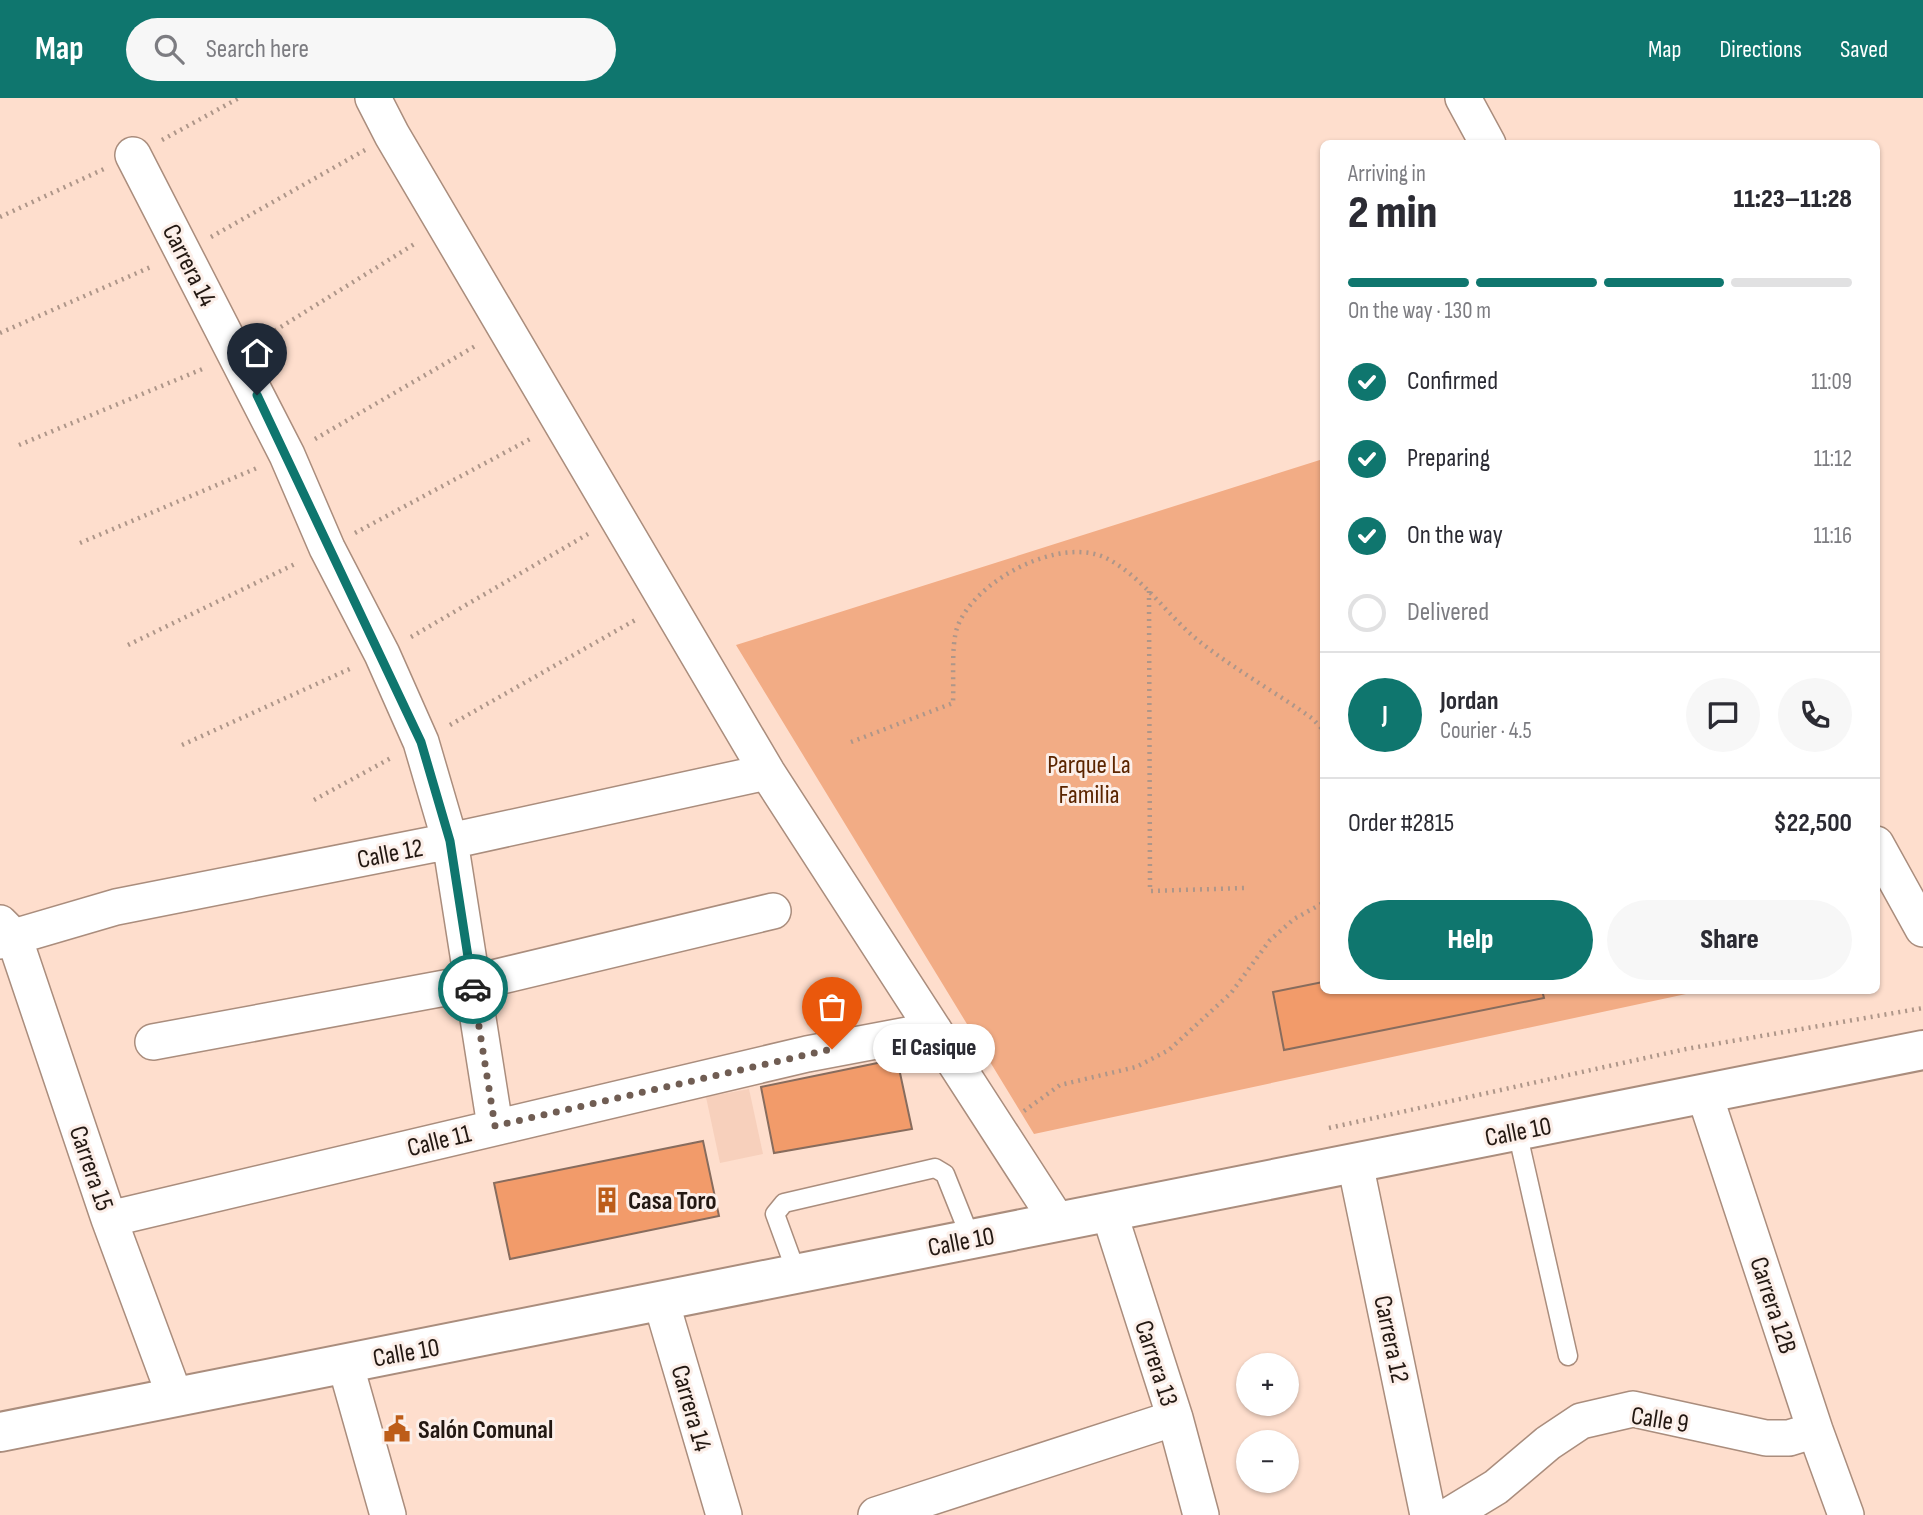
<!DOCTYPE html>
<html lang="en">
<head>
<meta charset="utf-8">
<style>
	body { margin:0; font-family:"Sofia Sans Condensed",sans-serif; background:#f7f7f7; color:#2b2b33; height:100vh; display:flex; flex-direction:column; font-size:26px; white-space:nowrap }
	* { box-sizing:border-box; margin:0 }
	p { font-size:23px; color:#7c7c81 }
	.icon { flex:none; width:38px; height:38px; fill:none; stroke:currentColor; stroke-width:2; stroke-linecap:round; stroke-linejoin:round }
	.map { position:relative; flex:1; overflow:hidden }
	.details { position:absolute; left:1320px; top:42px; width:560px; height:854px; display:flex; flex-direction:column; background:#fff; border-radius:10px; box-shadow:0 2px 5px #0004 }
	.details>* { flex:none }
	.tools { position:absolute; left:1236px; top:1255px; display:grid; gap:14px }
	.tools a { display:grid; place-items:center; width:63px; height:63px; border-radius:50%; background:#fff; box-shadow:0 2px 5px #0004; font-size:35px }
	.pin { position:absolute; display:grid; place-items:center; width:60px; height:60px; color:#fff; margin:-72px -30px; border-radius:50% 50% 50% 0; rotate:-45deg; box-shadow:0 0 7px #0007 }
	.pin .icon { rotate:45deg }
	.courier { position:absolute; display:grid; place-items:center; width:70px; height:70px; margin:-35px; border:5px solid #0f766e; border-radius:50%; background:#fff; color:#222; box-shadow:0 2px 9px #0007 }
	.bubble { position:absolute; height:49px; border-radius:24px; background:#fff; box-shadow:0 2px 5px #0004; font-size:23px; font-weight:800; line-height:49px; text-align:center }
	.overview em { font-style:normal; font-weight:800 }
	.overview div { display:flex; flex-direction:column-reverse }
	.overview { display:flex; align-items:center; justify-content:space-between; height:119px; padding:0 28px }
	h1 { font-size:46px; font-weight:800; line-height:52px }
	.bar { display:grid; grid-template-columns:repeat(4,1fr); gap:10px 7px; align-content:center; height:84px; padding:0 28px }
	.bar i { height:9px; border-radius:5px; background:#e1e1e2 }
	.bar .selected { background:#0f766e }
	.bar p { grid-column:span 4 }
	.line { display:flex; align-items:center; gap:18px; padding:0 28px; border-top:2px solid #e1e1e2 }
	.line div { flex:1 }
	.round { display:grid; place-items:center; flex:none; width:74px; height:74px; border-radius:37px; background:#f7f7f7 }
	ol { padding:0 28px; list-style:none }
	li { display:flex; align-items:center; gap:21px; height:77px }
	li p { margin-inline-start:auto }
	li .icon { padding:7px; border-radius:50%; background:#0f766e; color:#fff; stroke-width:4 }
	li:last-child { color:#7c7c81 }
	li i { width:38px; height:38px; border:4px solid #e1e1e2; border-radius:50% }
	.cta { display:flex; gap:14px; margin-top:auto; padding:14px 28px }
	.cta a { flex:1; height:80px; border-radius:42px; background:#0f766e; color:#fff; font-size:28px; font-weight:800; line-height:80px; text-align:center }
	.cta a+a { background:#f7f7f7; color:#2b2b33 }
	header { display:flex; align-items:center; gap:42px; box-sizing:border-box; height:98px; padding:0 35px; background:#0f766e; color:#fff }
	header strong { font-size:33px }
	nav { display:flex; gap:38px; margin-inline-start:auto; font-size:24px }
	.search { width:490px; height:63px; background:#f7f7f7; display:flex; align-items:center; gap:18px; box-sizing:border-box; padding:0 24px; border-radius:38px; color:#7c7c81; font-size:26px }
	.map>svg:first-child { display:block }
</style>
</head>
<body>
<header>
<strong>Map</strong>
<div class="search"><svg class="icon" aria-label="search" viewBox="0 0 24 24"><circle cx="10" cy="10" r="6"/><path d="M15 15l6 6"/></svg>Search here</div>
<nav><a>Map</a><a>Directions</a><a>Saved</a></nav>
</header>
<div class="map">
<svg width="1923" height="1417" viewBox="0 0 1923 1417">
	<rect width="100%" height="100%" fill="#fedecd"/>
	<path fill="#f7d0bc" d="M749 991 763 1056 720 1065 706 999Z"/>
	<path fill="#f2ac85" d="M1323 361V892L1700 893 1034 1036 736 547Z"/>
	<path fill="#f29b6a" stroke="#886c5d" stroke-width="2" d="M1323 884V892H1542L1544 900 1284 952 1273 894Z
		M897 961 912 1031 774 1055 761 989Z
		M703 1043 719 1118 510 1161 494 1085Z"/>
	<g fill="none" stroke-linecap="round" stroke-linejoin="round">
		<g stroke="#aa8d7d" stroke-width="21">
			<path id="service" d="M1517 1033 1568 1258
				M797 1176 775 1116 784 1105 935 1070 945 1076 971 1141"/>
		</g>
		<g stroke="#aa8d7d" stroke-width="38">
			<path id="minor" d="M373 0 392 37 767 674 1058 1124
				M1463 0 1488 46
				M133 57 287 357 327 450 382 556 421 644 450 743 495 1028
				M1876 746 1923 831
				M0 825 14 839 109 1121 175 1299
				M0 843 116 809 450 743 767 674
				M153 944 472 885 773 813
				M1704 995 1815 1332 1846 1417
				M1355 1065 1428 1417
				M1109 1114 1175 1320 1201 1417
				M109 1121 807 956 934 932
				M661 1203 724 1417
				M345 1265 388 1417
				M876 1417 1175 1320
				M1450 1417 1496 1389 1548 1345 1581 1323 1633 1311 1766 1340H1789L1815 1332"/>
		</g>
		<g stroke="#aa8d7d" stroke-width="42">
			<path id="tertiary" d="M0 1334 1923 952"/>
		</g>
		<path stroke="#ae9689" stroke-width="4.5" stroke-dasharray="2 5" stroke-linecap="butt" d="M162 42 239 0
			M0 119 104 71
			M211 139 365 52
			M0 235 153 168
			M263 240 416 145
			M315 341 477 247
			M19 347 205 270
			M355 435 532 340
			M80 445 257 370
			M1149 493 1150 793 1245 790
			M411 539 588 436
			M128 547 297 465
			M450 627 637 521
			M851 644 953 605C954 584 951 548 957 530 973 483 1061 436 1108 461 1143 480 1165 514 1194 539 1230 569 1274 593 1313 621L1323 632
			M182 647 354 569
			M314 702 391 660
			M1323 756V784
			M1024 1013 1060 987 1136 969 1169 952 1231 895 1270 842 1294 821 1323 805
			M1329 1030 1686 951 1923 910"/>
		<use href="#service" stroke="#fff" stroke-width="18"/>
		<use href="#minor" stroke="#fff" stroke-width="35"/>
		<use href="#tertiary" stroke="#fff" stroke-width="38"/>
	</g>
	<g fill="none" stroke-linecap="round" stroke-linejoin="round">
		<path stroke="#705d53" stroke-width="7" stroke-dasharray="0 12.6" d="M473 891 495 1028 832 951"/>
		<path stroke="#0f766e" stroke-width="9" d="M257 297 421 644 450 743 473 891"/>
	</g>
	<defs>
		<g id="building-bare" transform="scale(2.1)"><path d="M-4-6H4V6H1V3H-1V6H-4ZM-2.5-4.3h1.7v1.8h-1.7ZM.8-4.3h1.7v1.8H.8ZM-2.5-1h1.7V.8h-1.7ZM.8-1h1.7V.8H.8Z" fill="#bd5d19" stroke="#fcefe9" stroke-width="2.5" paint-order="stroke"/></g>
		<g id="civic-bare" transform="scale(2.1)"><path d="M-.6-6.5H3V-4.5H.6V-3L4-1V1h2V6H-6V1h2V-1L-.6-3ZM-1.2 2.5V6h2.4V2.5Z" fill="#bd5d19" stroke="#fcefe9" stroke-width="2.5" paint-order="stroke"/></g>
	</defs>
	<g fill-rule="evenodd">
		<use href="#building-bare" x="607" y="1102"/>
		<use href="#civic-bare" x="397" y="1331"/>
	</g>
	<g text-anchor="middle" stroke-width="6" stroke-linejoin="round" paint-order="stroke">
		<g font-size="26" fill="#231812" stroke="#fcefe9">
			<text transform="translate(190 167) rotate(63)" y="9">Carrera 14</text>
			<text transform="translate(390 755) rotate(-11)" y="9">Calle 12</text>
			<text transform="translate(1518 1033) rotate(-11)" y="9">Calle 10</text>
			<text transform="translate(439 1042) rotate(-14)" y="9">Calle 11</text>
			<text transform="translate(92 1070) rotate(71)" y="9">Carrera 15</text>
			<text transform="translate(961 1143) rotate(-11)" y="9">Calle 10</text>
			<text transform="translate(1774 1207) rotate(72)" y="9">Carrera 12B</text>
			<text transform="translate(1392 1241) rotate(78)" y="9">Carrera 12</text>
			<text transform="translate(406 1254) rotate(-10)" y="9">Calle 10</text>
			<text transform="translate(1157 1265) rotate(72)" y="9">Carrera 13</text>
			<text transform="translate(692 1310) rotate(74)" y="9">Carrera 14</text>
			<text transform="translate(1660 1321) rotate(9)" y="9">Calle 9</text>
		</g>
		<g font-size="26" fill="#5b2500" stroke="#fcefe9">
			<text x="1089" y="675">Parque La<tspan x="1089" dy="30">Familia</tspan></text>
		</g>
		<g font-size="26" font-weight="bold" fill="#231812" stroke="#fcefe9" text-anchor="start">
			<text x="628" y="1111">Casa Toro</text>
			<text x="418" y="1340">Salón Comunal</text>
		</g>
	</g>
</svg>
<div class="tools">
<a>+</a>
<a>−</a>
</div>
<div class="pin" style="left:832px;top:951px;background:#ea580c"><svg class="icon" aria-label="bag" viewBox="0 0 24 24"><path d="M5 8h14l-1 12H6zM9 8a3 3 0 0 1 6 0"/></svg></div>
<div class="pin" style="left:257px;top:297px;background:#1f2937"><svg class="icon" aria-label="home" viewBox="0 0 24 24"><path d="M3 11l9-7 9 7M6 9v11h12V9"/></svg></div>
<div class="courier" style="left:473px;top:891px"><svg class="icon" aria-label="car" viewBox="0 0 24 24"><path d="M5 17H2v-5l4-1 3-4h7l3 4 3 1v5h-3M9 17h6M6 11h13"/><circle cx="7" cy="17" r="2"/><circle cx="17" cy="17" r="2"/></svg></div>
<div class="bubble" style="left:873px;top:926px;width:122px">El Casique</div>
<section class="details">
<div class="overview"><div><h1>2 min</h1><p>Arriving in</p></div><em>11:23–11:28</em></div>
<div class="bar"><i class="selected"></i><i class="selected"></i><i class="selected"></i><i></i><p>On the way · 130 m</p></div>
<ol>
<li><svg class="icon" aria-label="check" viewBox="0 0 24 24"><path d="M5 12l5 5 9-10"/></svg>Confirmed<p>11:09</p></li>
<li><svg class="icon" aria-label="check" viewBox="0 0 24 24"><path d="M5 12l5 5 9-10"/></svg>Preparing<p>11:12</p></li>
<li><svg class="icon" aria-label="check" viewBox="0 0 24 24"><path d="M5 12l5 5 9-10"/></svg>On the way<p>11:16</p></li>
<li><i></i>Delivered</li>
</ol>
<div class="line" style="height:126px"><b class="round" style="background:#0f766e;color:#fff">J</b><div><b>Jordan</b><p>Courier · 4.5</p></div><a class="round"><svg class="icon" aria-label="chat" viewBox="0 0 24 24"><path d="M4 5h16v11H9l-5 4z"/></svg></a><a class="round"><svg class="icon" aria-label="phone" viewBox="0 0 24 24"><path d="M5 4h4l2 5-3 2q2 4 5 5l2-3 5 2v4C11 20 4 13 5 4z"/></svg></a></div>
<div class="line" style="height:91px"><div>Order #2815</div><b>$22,500</b></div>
<div class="cta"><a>Help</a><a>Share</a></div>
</section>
</div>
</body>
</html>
